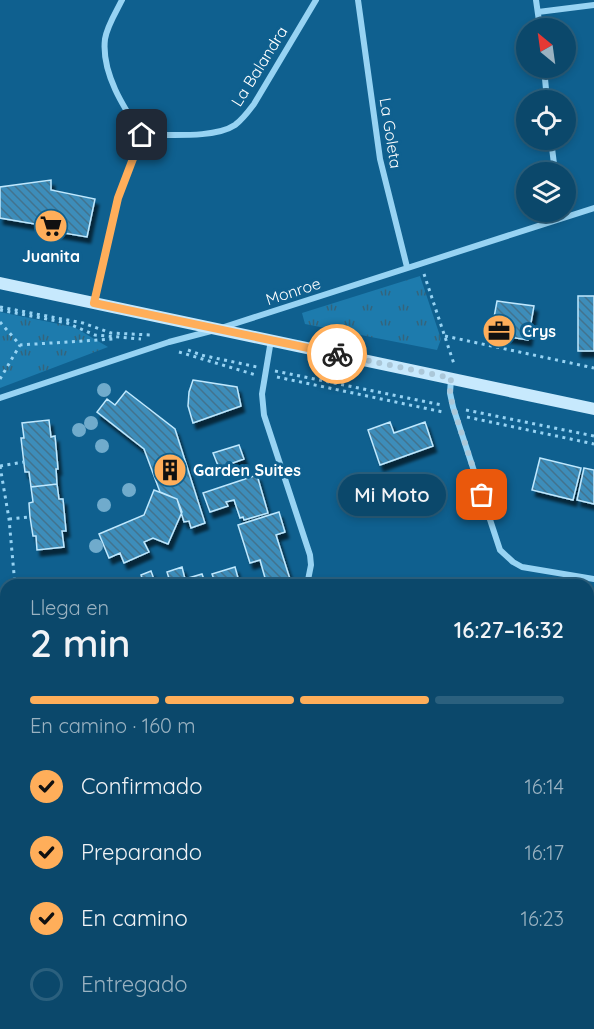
<!DOCTYPE html>
<html lang="es">
<head>
<meta charset="utf-8">
<style>
	body { margin:0; font-family:Quicksand,sans-serif; background:#195273; color:#f1f3f6; height:100vh; display:flex; flex-direction:column; font-size:22px; white-space:nowrap }
	* { box-sizing:border-box; margin:0 }
	p { font-size:20px; color:#9ab2c1 }
	.icon { flex:none; width:33px; height:33px; fill:none; stroke:currentColor; stroke-width:2; stroke-linecap:round; stroke-linejoin:round }
	.map { position:relative; flex:1; overflow:hidden }
	.side { position:absolute; left:0px; top:579px; width:594px; height:450px; display:flex; flex-direction:column; background:#0b486b; border-radius:18px 18px 0 0; box-shadow:0 3px 9px #0003,0 0 0 2px #2b607e }
	.side>* { flex:none }
	.needle { width:39px; rotate:331deg }
	.fabs { position:absolute; left:516px; top:18px; display:grid; gap:12px }
	.fabs a { display:grid; place-items:center; width:60px; height:60px; border-radius:50%; background:#0b486b; box-shadow:0 3px 9px #0003,0 0 0 2px #2b607e; font-size:30px }
	.pin { position:absolute; display:grid; place-items:center; width:51px; height:51px; color:#fff; margin:-26px; border-radius:12px; box-shadow:0 3px 9px #0006 }
	.courier { position:absolute; display:grid; place-items:center; width:60px; height:60px; margin:-30px; border:4px solid #ffae5a; border-radius:50%; background:#fff; color:#222; box-shadow:0 2px 8px #0007 }
	.bubble { position:absolute; height:42px; border-radius:21px; background:#0b486b; box-shadow:0 3px 9px #0003,0 0 0 2px #2b607e; font-size:20px; font-weight:600; line-height:42px; text-align:center }
	.overview em { font-style:normal; font-weight:600 }
	.overview div { display:flex; flex-direction:column-reverse }
	.overview { display:flex; align-items:center; justify-content:space-between; height:102px; padding:0 30px }
	h1 { font-size:39px; font-weight:600; line-height:45px }
	.bar { display:grid; grid-template-columns:repeat(4,1fr); gap:9px 6px; align-content:center; height:72px; padding:0 30px }
	.bar i { height:8px; border-radius:4px; background:#2b607e }
	.bar .active { background:#ffae5a }
	.bar p { grid-column:span 4 }
	ol { padding:0 30px; list-style:none }
	li { display:flex; align-items:center; gap:18px; height:66px }
	li p { margin-inline-start:auto }
	li .icon { padding:6px; border-radius:50%; background:#ffae5a; color:#111; stroke-width:4 }
	li:last-child { color:#9ab2c1 }
	li i { width:33px; height:33px; border:3px solid #2b607e; border-radius:50% }
	.map>svg:first-child { display:block }
</style>
</head>
<body>
<div class="map">
<svg width="594" height="1029" viewBox="0 0 594 1029">
	<defs>
		<pattern id="park-tufts" width="24" height="20" patternUnits="userSpaceOnUse" patternTransform="scale(1.5)"><rect width="24" height="20" fill="#1d7bad"/><path d="M3 7l-1-3M5 7V3M7 7l1-3M15 17l-1-3M17 17v-4M19 17l1-3" fill="none" stroke="#34647c"/></pattern>
		<pattern id="water-ripples" width="26" height="14" patternUnits="userSpaceOnUse" patternTransform="scale(1.5)"><rect width="26" height="14" fill="#4b87a9"/><path d="M2 4q2-2 4 0t4 0M15 11q2-2 4 0t4 0" fill="none" stroke="#4b6f84"/></pattern>
		<pattern id="building-back-hatch" width="6" height="6" patternUnits="userSpaceOnUse" patternTransform="scale(1.5)"><rect width="6" height="6" fill="#3c8dba"/><path d="M-1 5l2 2M0 0l6 6M5-1l2 2" fill="none" stroke="#42738e"/></pattern>
		<filter id="shadow"><feDropShadow dx="3.5" dy="6" stdDeviation="1.5" flood-color="#0009"/></filter>
	</defs>
	<rect width="100%" height="100%" fill="#0f608f"/>
	<path fill="url(#park-tufts)" d="M420 276 441 339 437 350 305 324 302 313Z
		M0 312 74 327 108 347 0 388Z"/>
	<path fill="url(#water-ripples)" stroke="#88d2f7" stroke-width="1.5" d="M594 1000V1029H571L570 1023H588V1001Z"/>
	<path fill="url(#building-back-hatch)" stroke="#bfe8fe" stroke-width="1.5" filter="url(#shadow)" d="M51 180V190L95 199 87 237 40 229 41 225 0 218V187Z
		M578 296H594V351H578Z
		M497 301 534 306 528 340 491 334Z
		M193 380 237 387 241 406 193 423 188 406 189 392Z
		M126 391 175 429 205 523 191 528 189 521 184 522 177 499 160 492 144 449 97 412 107 399 115 405Z
		M49 420 51 437 55 436 58 469H56L57 484 31 487 29 472H25L21 438H24L22 423Z
		M390 422 394 433 425 422 433 446 380 465 368 430Z
		M239 445 244 459 219 468 213 453Z
		M540 458 581 468 573 500 532 490Z
		M584 468 594 470V504L577 500Z
		M257 475 268 513 244 520 243 517 240 518 234 500 226 502 228 506 210 512 203 493Z
		M57 484 59 499H63L66 531H62L64 547 37 550 36 536H33L30 517 29 503 33 502 31 487Z
		M154 490 177 499 182 512 168 544 153 538 144 542 149 552 124 563 120 553 109 558 99 534 144 515Z
		M279 512 285 532 276 535 290 579 267 585 260 560 250 563 238 525Z
		M182 567 185 579 202 574 206 585H171L167 572Z
		M235 567 240 585H216L212 574Z
		M151 571 156 585H144L141 575Z
		M594 693V729L588 711V695Z
		M594 818V846L591 847 588 837V820Z
		M87 1023H126L113 1027V1029H89Z"/>
	<g fill="none" stroke-linecap="round" stroke-linejoin="round">
		<path stroke="#97d3f3" stroke-width="3" stroke-dasharray="3 4.5" stroke-linecap="butt" d="M424 274 454 364
			M0 307 83 323 111 333 151 335
			M0 310 67 323 95 335 141 339
			M0 322 20 345 114 339
			M445 336 594 368
			M188 350 201 355 257 367
			M179 352 256 375
			M275 371 442 405
			M277 377 443 412
			M0 379 20 345
			M466 410 594 436
			M467 417 594 444
			M0 466 9 519 15 585
			M0 466 24 462
			M9 519 30 517
			M62 1023 63 1029"/>
		<path stroke="#97d3f3" stroke-width="4.5" d="M588 915 591 929 588 933
			M0 985 6 983"/>
		<path stroke="#97d3f3" stroke-width="6" d="M122 0C116 12 107 26 105 39 101 73 124 108 142 135
			M358 0 380 159 407 267
			M536 0 540 28
			M538 12 594 5
			M544 68 547 100
			M142 135C167 134 214 139 235 125 243 119 248 112 254 104L316 0
			M551 140 555 172
			M94 303 118 198 142 135
			M221 328 594 208
			M271 340 262 394 264 415 310 555 311 565 307 585
			M451 379 450 393 453 407 500 550 513 562 522 567 594 579
			M0 398 169 342 211 331
			M588 779 594 777
			M284 1023 286 1029"/>
		<path stroke="#c7e9fd" stroke-width="12" d="M0 283 594 409
			M0 633 6 688
			M0 801 6 799
			M43 1023V1029"/>
	</g>
	<g fill="#70abcc">
		<circle cx="104" cy="390" r="7"/>
		<circle cx="91" cy="423" r="7"/>
		<circle cx="79" cy="430" r="7"/>
		<circle cx="102" cy="446" r="7"/>
		<circle cx="129" cy="490" r="7"/>
		<circle cx="104" cy="505" r="7"/>
		<circle cx="96" cy="546" r="7"/>
	</g>
	<g fill="none" stroke-linecap="round" stroke-linejoin="round">
		<path stroke="#abc7d8" stroke-width="6" stroke-dasharray="0 10.8" d="M337 354 451 378 450 393 453 407 482 495"/>
		<path stroke="#ffae5a" stroke-width="8" d="M142 135 118 198 94 303 337 354"/>
	</g>
	<defs>
		<g id="supermarket-disc" transform="scale(1.725)"><circle r="9.5" fill="#ffae5a" stroke="#0f608f"/><path d="M-6-5.5h2.5l.6 2H6L4.5 2H-2.5L-4.4-4H-6ZM-1.5 3.2a1.3 1.3 0 1 0 .1 0ZM3 3.2a1.3 1.3 0 1 0 .1 0Z" fill="#111"/></g>
		<g id="office-disc" transform="scale(1.725)"><circle r="9.5" fill="#ffae5a" stroke="#0f608f"/><path d="M-6-3h4V-5.5h4V-3h4V5H-6ZM-1-4.5V-3h2v-1.5ZM-6 0V1H6V0Z" fill="#111"/></g>
		<g id="building-disc" transform="scale(1.725)"><circle r="9.5" fill="#ffae5a" stroke="#0f608f"/><path d="M-4-6H4V6H1V3H-1V6H-4ZM-2.5-4.3h1.7v1.8h-1.7ZM.8-4.3h1.7v1.8H.8ZM-2.5-1h1.7V.8h-1.7ZM.8-1h1.7V.8H.8Z" fill="#111"/></g>
	</defs>
	<g fill-rule="evenodd">
		<use href="#supermarket-disc" x="51" y="226"/>
		<use href="#office-disc" x="499" y="331"/>
		<use href="#building-disc" x="170" y="470"/>
	</g>
	<g text-anchor="middle" stroke-width="6" stroke-linejoin="round" paint-order="stroke">
		<g font-size="16" fill="#fff" stroke="#0f608f">
			<text transform="translate(259 66) rotate(-58)" y="6">La Balandra</text>
			<text transform="translate(391 133) rotate(81)" y="6">La Goleta</text>
			<text transform="translate(293 291) rotate(-18)" y="6">Monroe</text>
		</g>
		<g font-size="16" font-weight="bold" fill="#fff" stroke="#0f608f" text-anchor="start">
			<text x="51" y="262" text-anchor="middle">Juanita</text>
			<text x="522" y="337">Crys</text>
			<text x="193" y="476">Garden Suites</text>
		</g>
	</g>
</svg>
<div class="fabs">
<a><svg class="needle" viewBox="-14 -14 28 28"><path d="M0-13l5 13h-10z" fill="#e53935"/><path d="M0 13l5-13h-10z" fill="#9ab2c1"/></svg></a>
<a><svg class="icon" aria-label="locate" viewBox="0 0 24 24"><circle cx="12" cy="12" r="6"/><path d="M12 2v4M12 18v4M2 12h4M18 12h4"/></svg></a>
<a><svg class="icon" aria-label="layers" viewBox="0 0 24 24"><path d="M12 4l9 5-9 5-9-5zM3 14l9 5 9-5"/></svg></a>
</div>
<div class="pin" style="left:482px;top:495px;background:#ea580c"><svg class="icon" aria-label="bag" viewBox="0 0 24 24"><path d="M5 8h14l-1 12H6zM9 8a3 3 0 0 1 6 0"/></svg></div>
<div class="pin" style="left:142px;top:135px;background:#1f2937"><svg class="icon" aria-label="home" viewBox="0 0 24 24"><path d="M3 11l9-7 9 7M6 9v11h12V9"/></svg></div>
<div class="courier" style="left:337px;top:354px"><svg class="icon" aria-label="bike" viewBox="0 0 24 24"><circle cx="6" cy="16" r="4"/><circle cx="18" cy="16" r="4"/><path d="M6 16l4-8h5l3 8M10 8l3 8H6M13 5h3"/></svg></div>
<div class="bubble" style="left:338px;top:474px;width:108px">Mi Moto</div>
<section class="side">
<div class="overview"><div><h1>2 min</h1><p>Llega en</p></div><em>16:27–16:32</em></div>
<div class="bar"><i class="active"></i><i class="active"></i><i class="active"></i><i></i><p>En camino · 160 m</p></div>
<ol>
<li><svg class="icon" aria-label="check" viewBox="0 0 24 24"><path d="M5 12l5 5 9-10"/></svg>Confirmado<p>16:14</p></li>
<li><svg class="icon" aria-label="check" viewBox="0 0 24 24"><path d="M5 12l5 5 9-10"/></svg>Preparando<p>16:17</p></li>
<li><svg class="icon" aria-label="check" viewBox="0 0 24 24"><path d="M5 12l5 5 9-10"/></svg>En camino<p>16:23</p></li>
<li><i></i>Entregado</li>
</ol>
</section>
</div>
</body>
</html>
